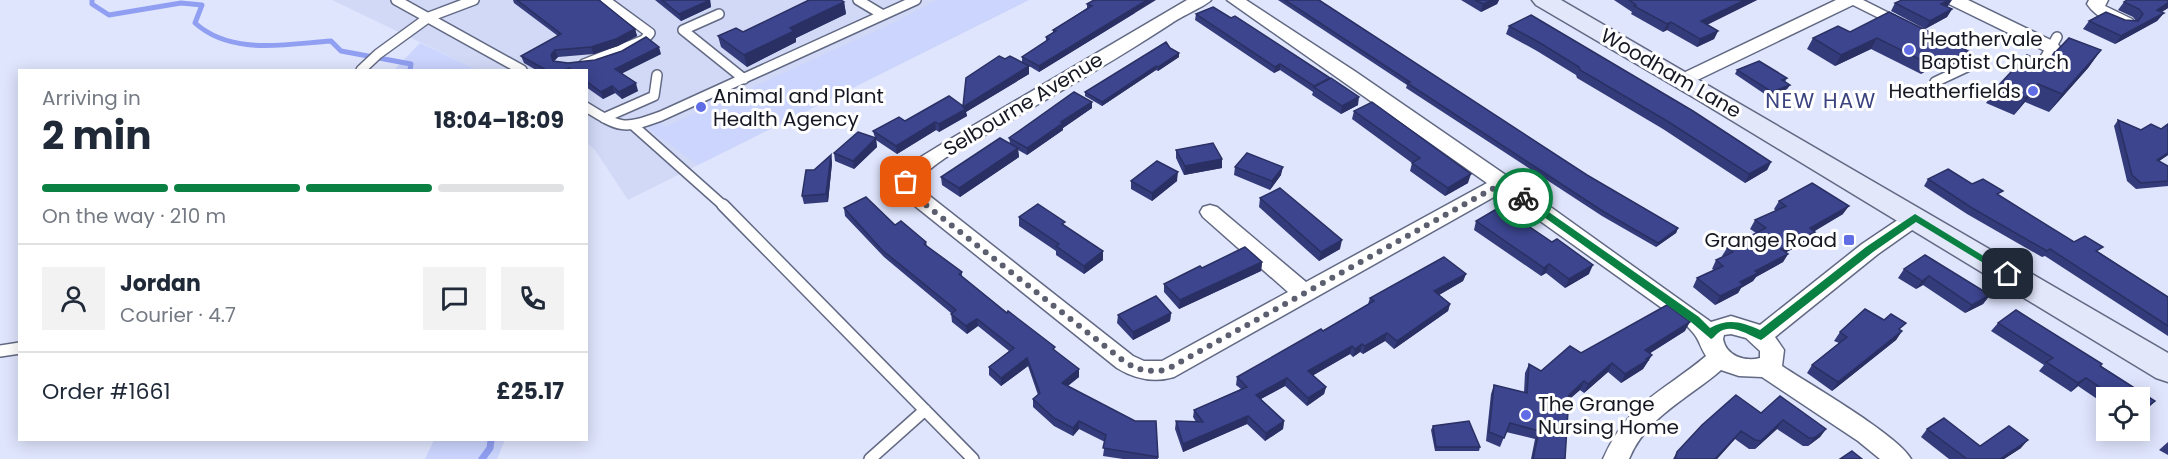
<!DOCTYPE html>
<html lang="en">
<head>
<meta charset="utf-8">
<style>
	body { margin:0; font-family:Poppins,sans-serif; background:#f2f2f3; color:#1f2937; height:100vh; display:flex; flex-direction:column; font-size:22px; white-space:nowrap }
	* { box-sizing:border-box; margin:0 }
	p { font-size:20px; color:#747a83 }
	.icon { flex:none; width:33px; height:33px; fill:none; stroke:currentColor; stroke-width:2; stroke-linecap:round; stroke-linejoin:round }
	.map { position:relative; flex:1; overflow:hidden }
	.sheet { position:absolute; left:18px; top:69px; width:570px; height:372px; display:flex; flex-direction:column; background:#fff; border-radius:0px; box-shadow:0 3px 15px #0003 }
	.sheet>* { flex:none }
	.buttons { position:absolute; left:2096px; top:387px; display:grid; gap:12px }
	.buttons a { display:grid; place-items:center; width:54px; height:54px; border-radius:0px; background:#fff; box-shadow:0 3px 15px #0003; font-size:30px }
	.pin { position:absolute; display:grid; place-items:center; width:51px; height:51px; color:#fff; margin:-26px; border-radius:12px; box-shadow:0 3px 9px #0006 }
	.courier { position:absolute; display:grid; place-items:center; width:60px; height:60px; margin:-30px; border:4px solid #0b8043; border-radius:50%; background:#fff; color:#222; box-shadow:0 2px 8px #0007 }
	.overview em { font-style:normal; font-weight:700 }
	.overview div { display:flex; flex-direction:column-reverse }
	.overview { display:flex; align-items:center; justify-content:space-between; height:102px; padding:0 24px }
	h1 { font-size:39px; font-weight:700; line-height:45px }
	.bar { display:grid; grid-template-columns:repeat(4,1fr); gap:9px 6px; align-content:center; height:72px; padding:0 24px }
	.bar i { height:8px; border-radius:4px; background:#e0e1e3 }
	.bar .current { background:#0b8043 }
	.bar p { grid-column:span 4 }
	.line { display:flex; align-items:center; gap:15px; padding:0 24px; border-top:2px solid #e0e1e3 }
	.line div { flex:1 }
	.round { display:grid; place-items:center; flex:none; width:63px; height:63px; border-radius:0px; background:#f2f2f3 }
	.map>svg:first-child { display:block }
</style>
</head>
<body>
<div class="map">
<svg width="2168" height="459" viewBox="0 0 2168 459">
	<rect width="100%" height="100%" fill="#dfe5fd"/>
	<path fill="#d1d9f7" d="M332 0H1029L628 200 595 150 587 143 586 70H478Z"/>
	<path fill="#cbd5fd" d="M937 0H1029L698 165 649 129 650 124 657 120 665 127 891 24Z
		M420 43 478 70H394Z
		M434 440H505L497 459H425Z"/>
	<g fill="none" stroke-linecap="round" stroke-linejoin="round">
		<path stroke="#909ff1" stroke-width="5" d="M92 0V4L109 15 181 3 202 5 195 23C232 56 286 44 331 41L341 51 411 64 410 70"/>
		<path stroke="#909ff1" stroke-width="7" d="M482 459 490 448 491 440"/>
		<g stroke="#626983" stroke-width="12">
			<path id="lane-far1" d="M396 0 522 70
				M858 0 883 15
				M1853 0 1893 20
				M719 14 683 30 744 79
				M2042 63 2057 37
				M584 64 644 40 650 33 605 0
				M361 70 378 54 429 17 474 0
				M1935 82 1969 66 1968 58 1952 51
				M586 107C620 128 623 130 661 116L916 0
				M604 118 654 96 657 75
				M634 126 725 207"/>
		</g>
		<g stroke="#626983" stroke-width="14">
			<path id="lane" d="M723 205 973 459
				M0 351 20 348
				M870 459 925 410"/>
		</g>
		<g stroke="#626983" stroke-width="3">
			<path id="street" d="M1187 0H1211C1209 4 1180 17 1172 23 1116 60 1057 93 999 127 972 143 937 158 916 183L917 186 1133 356 1144 361H1162L1288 292 1203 217 1200 212 1203 207 1210 205 1217 207 1306 282 1487 183 1227 0H1246L1356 72 1510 178 1711 322 1731 316 1760 325 1862 244 1908 213 1915 211 1922 213 1925 218 1922 223 1878 254 1775 337 1784 350 1782 366C1809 384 1898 435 1911 459H1880L1858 441 1762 377 1739 376 1721 370C1689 398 1646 417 1629 459H1603C1628 402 1662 393 1706 356 1697 341 1701 340 1687 326L1501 193 1174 377C1154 383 1135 379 1117 368L900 194 896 182 911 163 942 144ZM1731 334 1746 338 1760 351V358C1745 362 1726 356 1723 339L1724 335Z
				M1836 0H1857L1855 4 1689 84H1677L1674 80 1677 76Z
				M1947 0H1968L2057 43 2060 47 2057 51H2045L1949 4Z
				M2089 0H2108L2105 6 2132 19 2135 23 2132 27C2117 30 2095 16 2087 4Z"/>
		</g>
		<g stroke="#626983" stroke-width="3">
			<path id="secondary" d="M1532 0H1561L2168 353V382L2156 378 1698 100 1536 5Z"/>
		</g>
		<use href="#lane-far1" stroke="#fff" stroke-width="9"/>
		<use href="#lane" stroke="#fff" stroke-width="11"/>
		<use href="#street" fill="#fff" fill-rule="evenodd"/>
		<use href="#secondary" fill="#e3e7fa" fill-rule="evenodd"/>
	</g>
	<path fill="#343b7a" d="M513 0H599L635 29 637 36 618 46 594 54 558 57 554 61 568 63 661 54 622 73 638 91 622 99 615 93 603 99 586 87V70H536L524 63 521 56 558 36 514 3Z
		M655 0H710L711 7 681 21Z
		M1278 0H1319L1587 175 1678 228 1676 233 1656 247 1602 216 1406 88 1407 85Z
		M1461 0H1499L1497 4 1481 12Z
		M1614 0H1757L1707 25 1718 31 1714 39 1697 47 1667 30 1663 32 1631 14 1632 12Z
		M2168 0V8L2162 12 2164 13 2157 21 2115 44 2083 29 2089 21H2136L2133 17 2118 10 2124 2Z
		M844 2 846 14 796 38V42L747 67 721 47 718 36 743 32Z
		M1895 3 1948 6 1947 7 1952 9 1947 17 1925 29 1891 11Z
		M1087 4 1135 13 1039 72 1029 66V74L966 112 967 116 939 132 936 130 897 154 876 140 877 147 854 169 835 161 834 153 875 138 873 131 905 121 963 106 1005 59 1022 63V57L1046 41V37L1053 33V30L1087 8Z
		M1196 14 1358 105 1341 114 1312 95 1313 92 1280 70 1274 73 1195 20Z
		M1509 26 1771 162 1767 170 1745 183 1663 129 1577 78 1576 75 1537 51 1506 34Z
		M1850 32 1968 51 1961 62 1942 71 1932 67 1921 74 1871 49 1835 66 1807 49 1813 38Z
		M1170 48 1179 53V57L1158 71 1156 70 1102 106 1085 96V92Z
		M2101 50 2088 68 2049 112 2025 102 2014 115 1986 103 1998 86 2045 63Z
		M1737 70 1787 78 1785 82 1790 85 1787 89 1769 97 1735 74Z
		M1092 102V108L1063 128V130L1027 155 1018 150 1019 157 960 197 942 185 941 177 1010 143 1009 138Z
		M1354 111 1468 183 1445 196 1410 171 1412 163 1352 119Z
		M2118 120 2141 130 2161 129 2168 124V155L2159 161 2168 166V186L2136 189 2127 181 2114 126Z
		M1176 150 1222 159V168L1184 175 1176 158Z
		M831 155 832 163 828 202 804 204 802 196 814 170Z
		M1235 167 1281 175 1270 190 1234 175Z
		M1928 179 1972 184 1999 196 2074 242 2099 252 2168 297V336L2045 256 2042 257 1967 214 1924 186Z
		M1131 181H1177L1152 201 1131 189Z
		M1260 198 1340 249 1319 261 1259 207Z
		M1779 201 1843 214 1814 231 1810 240 1786 252 1788 254 1783 262 1756 277 1753 281 1741 288 1738 293 1715 305 1693 287 1697 278 1714 270 1712 269 1716 260 1723 257 1722 256 1727 248 1756 233 1750 229 1755 220 1776 211 1774 209Z
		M844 208 895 225 926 242 927 246 962 272V277L1055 351 1079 377 1068 386 1135 421H1156L1158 459H1123L1103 456 1105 442 1079 429 1073 436 1054 426 1033 407V399L1038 395 1028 366 1001 386 989 375V367L1009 351 978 326 967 334 952 322 951 313 884 257 845 216Z
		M1019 217 1065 226 1103 251V260L1084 274 1056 255V251L1019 226Z
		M1476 221 1589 274 1565 288 1546 273 1541 276 1474 230Z
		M1262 262 1261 271 1179 309 1164 292V284L1202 268Z
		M1904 269 1990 295 1983 304 1965 313 1923 285 1916 289 1898 278Z
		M1466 274 1463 281 1439 295 1450 304 1448 311 1394 349 1385 341 1363 354 1360 352 1353 357 1350 354 1313 375 1326 387 1324 394 1307 406 1285 386 1261 399 1284 421 1283 429 1265 441 1247 424 1183 452 1175 429 1176 421 1196 422 1193 417 1194 410 1241 389 1236 385 1237 377 1323 331 1368 304 1370 298Z
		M2016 310 2102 364 2101 366 2155 401 2139 415V398H2106V405L2078 386 2071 392 2039 371 2044 365 1991 331 1998 323Z
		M1171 313 1170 321 1133 340 1117 323 1118 315Z
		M1900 330 1902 331 1896 340 1832 391 1807 373 1812 365 1839 343 1834 341 1840 332Z
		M1685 331 1650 353 1652 355 1643 369 1621 383 1608 372 1584 393 1580 390 1568 400 1565 459H1531L1535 439 1506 432 1500 447 1486 441 1491 394 1494 385 1524 392 1525 373 1529 364 1541 371 1581 353Z
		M1761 413 1826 429 1820 437 1808 446H1803L1777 429 1755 449H1749L1735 439 1717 459H1673L1677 452Z
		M1433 426 1480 447 1479 451H1435L1431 430Z
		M1927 429 1980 446 2021 448 2004 459H1949L1921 437Z
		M2168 442V455L2159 450Z"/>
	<path fill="#2a3063" d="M710 0 711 7 681 21 679 14Z
		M1147 0H1156L1039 72V66Z
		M1492 0H1499L1497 4 1481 12 1483 4Z
		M1745 0H1757L1698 29 1701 21Z
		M1949 0H1952L1948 6 1936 12 1941 4Z
		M844 2 846 14 796 38V42L747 67 744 55 790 28Z
		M2168 3V8L2151 18 2157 10Z
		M1952 9 1947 17 1925 29 1930 21Z
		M2164 13 2157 21 2115 44 2121 36Z
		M1671 22 1667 30 1663 32 1667 24Z
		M635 29 637 36 618 46 594 54 591 47Z
		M1718 31 1714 39 1697 47 1700 39Z
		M1877 38 1871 49 1835 66 1841 55Z
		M659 47 661 54 617 76 615 69Z
		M555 50 558 57 553 62 551 55Z
		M2101 50 2088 68 2049 112 2062 94Z
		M1968 51 1961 62 1942 71 1949 60Z
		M1179 53V57L1158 71V67Z
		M1939 56 1932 67 1921 74 1927 63Z
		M1280 64V70L1274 73 1275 67Z
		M1029 66V74L966 112 967 116 939 132V124L963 107Z
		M1156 66V70L1102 106V102Z
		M636 83 638 91 622 99 619 92Z
		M2038 84 2025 102 2014 115 2026 98Z
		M1790 85 1787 89 1769 97 1772 92Z
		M612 86 615 93 603 99 601 92Z
		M1359 97 1358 105 1341 114 1342 106Z
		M1092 102V108L1063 128V130L1027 155V148L1061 122Z
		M935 122 936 130 897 154 896 146Z
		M876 138 877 147 854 169 853 161Z
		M1018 148 1019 157 960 197 959 188Z
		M2168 153V155L2152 166 2157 160Z
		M831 155 832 163 828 202 826 194Z
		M1222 159V168L1184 175 1185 166Z
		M1771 162 1767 170 1745 183 1749 174Z
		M1283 167 1281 175 1270 190 1272 181Z
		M1178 172 1177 181 1152 201V193Z
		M1471 174 1468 183 1445 196 1448 188Z
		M1849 206 1843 214 1805 237 1815 232 1810 240 1777 257 1781 249 1810 228Z
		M1678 228 1676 233 1656 247 1658 243Z
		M1342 240 1340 249 1319 261 1321 252Z
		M1103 251V260L1084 274V266Z
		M1788 254 1783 262 1756 277 1753 281 1741 288 1738 293 1715 305 1720 296 1755 271Z
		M1262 262 1261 271 1179 309 1180 300Z
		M1549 264 1546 273 1541 276 1544 268Z
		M1593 265 1589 274 1565 288 1569 279Z
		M1466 274 1463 281 1432 299 1434 291Z
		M1929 276 1923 285 1916 289 1922 281Z
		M1990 295 1983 304 1965 313 1972 305Z
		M1450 304 1448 311 1394 349 1397 341Z
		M1171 313 1170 321 1133 340V332Z
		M977 319 978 326 967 334 966 326Z
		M1690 322 1685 331 1641 359 1645 350Z
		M1902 331 1896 340 1832 391 1838 382Z
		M1387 333 1385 341 1363 354 1365 346Z
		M1362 344 1360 352 1353 357 1355 349Z
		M1352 346 1350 354 1307 379 1308 371Z
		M1652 355 1643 369 1621 383 1625 374Z
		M1027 358 1028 366 1001 386V378Z
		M1612 363 1608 372 1584 393 1588 384Z
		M1079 369V377L1062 390V383Z
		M1287 378 1285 386 1255 402 1256 395Z
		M2086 378 2078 386 2071 392 2078 383Z
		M1584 381 1580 390 1564 404 1569 395Z
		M1326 387 1324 394 1307 406 1308 398Z
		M2155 401 2146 410 2139 415V413Z
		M1248 416 1247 424 1183 452V444Z
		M1783 420 1777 429 1755 449 1761 441Z
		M1079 421V429L1073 436V428Z
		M1284 421 1283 429 1265 441 1266 433Z
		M1826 429 1820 437 1808 446 1814 438Z
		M1741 431 1735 439 1717 459H1715Z
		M2028 440 2021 448 2004 459H2000Z"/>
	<path fill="#3c458e" stroke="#2a3063" stroke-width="1.5" d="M517 0H599L635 29 616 39 591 47 555 50 551 55 553 61 568 63 595 60 622 51 646 37 659 47 615 69 636 83 619 92 612 86 601 92 586 81V70H572L569 68 565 70H546L521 56 561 34Z
		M662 0H710L679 14Z
		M809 0H841L844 2 790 28 794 31 744 55 718 36 736 28 743 32Z
		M1094 0H1147L1039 66 1022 57 1049 39 1046 37 1056 31 1053 30 1092 6 1087 4Z
		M1285 0H1319L1587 175 1678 228 1658 243 1604 212 1407 83 1410 82Z
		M1475 0H1492L1483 4Z
		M1629 0H1745L1701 21 1718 31 1700 39 1671 22 1667 24 1634 6 1636 5Z
		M1902 0H1949L1941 4 1952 9 1930 21 1895 3Z
		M2127 0H2168V3L2157 10 2164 13 2121 36 2089 21 2106 12 2125 20 2138 21 2143 14 2139 9 2124 2Z
		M1213 7 1231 18 1235 16 1330 78 1314 86 1280 64 1275 67 1196 14Z
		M1889 12 1968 51 1949 60 1939 56 1927 63 1877 38 1841 55 1813 38 1838 26 1850 32Z
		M1531 15 1693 111 1771 162 1749 174 1667 121 1580 70 1579 67 1540 43 1509 26Z
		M2069 38 2101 50 2062 94 2038 84 2026 98 1998 86 2027 55 2045 63Z
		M1166 42 1170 48 1179 53 1158 67 1156 66 1102 102 1085 92Z
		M999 56 1005 59 1010 56 1029 66 963 107 966 109 939 124 935 122 896 146 873 131 899 117 905 121 949 96 963 106 966 78Z
		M1759 61 1787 78 1782 80 1790 85 1772 92 1737 70Z
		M1331 78 1359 97 1342 106 1314 87Z
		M1074 92 1092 102 1061 122 1063 123 1027 148 1009 138Z
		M1372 102 1471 174 1448 188 1412 163 1420 158 1354 111Z
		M2118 120 2141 130 2151 124 2161 129 2168 124V153L2157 160 2168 166V181L2141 183 2132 175Z
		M858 132 876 138 853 161 834 153Z
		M1000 138 1018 148 959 188 941 177Z
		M1213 143 1222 159 1185 166 1176 150Z
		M1247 153 1283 167 1272 181 1235 167Z
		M831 155 826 194 802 196 806 170H814Z
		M1157 161 1178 172 1152 193 1131 181Z
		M1948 169 1972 184 1983 179 2003 191 1997 194 2074 242 2085 236 2103 247 2096 251 2168 297V326L2050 249 2047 251 1972 208 1928 179Z
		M1812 183 1849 206 1810 228 1815 232 1781 249 1788 254 1755 271 1758 273 1740 282 1743 285 1720 296 1697 278 1723 266 1716 260 1733 252 1727 248 1766 228 1755 220 1786 206 1779 201Z
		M1280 188 1342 240 1321 252 1260 198Z
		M866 197 895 225 901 221 926 242 924 244 962 272 959 274 1007 313 1008 311 1055 347 1053 349 1079 369 1062 383 1135 421H1156L1158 457 1103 448 1106 435 1079 421 1073 428 1054 418 1033 399 1040 393 1027 358 1001 378 989 367 1014 348 977 319 966 326 951 314 956 310 882 250 844 208Z
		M1038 204 1065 222 1062 224 1103 251 1084 266 1056 246 1059 244 1019 217Z
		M1500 207 1552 242 1557 239 1593 265 1569 279 1549 264 1544 268 1476 221Z
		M1245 247 1262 262 1180 300 1164 284 1200 266 1202 268Z
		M1925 255 1990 295 1972 305 1929 276 1922 281 1904 269Z
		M1444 257 1466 274 1434 291 1450 304 1397 341 1387 333 1365 346 1362 344 1355 349 1352 346 1308 371 1326 387 1308 398 1287 378 1256 395 1284 421 1266 433 1248 416 1183 444 1176 421 1203 422 1194 410 1247 387 1237 377 1321 329 1323 331 1374 301 1370 298Z
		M1156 296 1171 313 1133 332 1118 315Z
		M1667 305 1690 322 1645 350 1652 355 1646 359 1648 360 1625 374 1612 363 1588 384 1584 381 1569 395 1565 459H1533L1539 431 1510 423 1504 438 1489 432 1494 385 1527 393 1529 364 1541 371 1570 346 1581 353Z
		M1865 309 1884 320 1891 314 1906 323 1899 329 1902 331 1838 382 1812 365 1847 337 1840 332Z
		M2016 310 2102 364 2100 366 2155 401 2139 413V398H2116L2086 378 2078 383 2046 362 2053 358 1998 323Z
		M1736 395 1761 413 1780 396 1826 429 1814 438H1809L1783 420 1761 441 1755 440 1741 431 1715 459H1675L1677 452 1702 425Z
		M1944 418 1980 446 2009 426 2028 440 2000 459H1967L1927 429Z
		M1469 421 1480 447H1436L1433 426Z
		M1852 451 1862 459H1840Z"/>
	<path fill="#0b8043" d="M1523 194 1699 317 1710 328C1728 318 1742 322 1760 330L1866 247 1915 214 2013 274 2012 276H2005L1916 222 1873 252 1764 338 1761 340C1748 335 1731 322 1718 333 1715 335 1714 338 1711 339L1691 322 1520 200V195Z"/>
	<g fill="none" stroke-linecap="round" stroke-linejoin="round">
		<path stroke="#5c5f6f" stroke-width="6" stroke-dasharray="0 10.8" d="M906 182 907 189 917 198 1125 362C1139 371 1149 372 1166 370L1503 183 1523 198"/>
	</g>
	<g fill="#606de5" stroke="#fff" stroke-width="2">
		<circle cx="1909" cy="50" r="6"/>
		<circle cx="2033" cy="91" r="6"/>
		<circle cx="701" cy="107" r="6"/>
		<rect x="1843" y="234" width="12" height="12" rx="3"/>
		<circle cx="1526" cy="415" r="6"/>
	</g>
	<g text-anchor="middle" stroke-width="6" stroke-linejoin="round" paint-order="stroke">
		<g font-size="20" fill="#151722" stroke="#fff" text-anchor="start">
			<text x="1921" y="46">Heathervale<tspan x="1921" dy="23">Baptist Church</tspan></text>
			<text x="2021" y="98" text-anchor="end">Heatherfields</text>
			<text x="713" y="103">Animal and Plant<tspan x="713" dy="23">Health Agency</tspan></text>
			<text x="1837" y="247" text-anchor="end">Grange Road</text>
			<text x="1538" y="411">The Grange<tspan x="1538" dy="23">Nursing Home</tspan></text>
		</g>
		<g font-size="20" fill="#151722" stroke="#fff">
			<text transform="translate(1671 73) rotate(30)" y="7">Woodham Lane</text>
			<text transform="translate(1023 104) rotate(-31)" y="7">Selbourne Avenue</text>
		</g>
		<g font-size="21" letter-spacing="1.5" fill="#3b4480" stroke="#fff">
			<text x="1821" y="108">NEW HAW</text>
		</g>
	</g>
</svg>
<div class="buttons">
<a><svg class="icon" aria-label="locate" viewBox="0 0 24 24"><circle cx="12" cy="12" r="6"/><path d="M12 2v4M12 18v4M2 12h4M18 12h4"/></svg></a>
</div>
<div class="pin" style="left:906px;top:182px;background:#ea580c"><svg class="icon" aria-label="bag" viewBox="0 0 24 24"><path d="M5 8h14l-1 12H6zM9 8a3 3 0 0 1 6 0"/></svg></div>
<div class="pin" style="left:2008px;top:274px;background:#1f2937"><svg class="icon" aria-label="home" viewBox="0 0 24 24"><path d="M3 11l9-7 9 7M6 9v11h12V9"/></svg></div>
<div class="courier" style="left:1523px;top:198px"><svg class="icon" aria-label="bike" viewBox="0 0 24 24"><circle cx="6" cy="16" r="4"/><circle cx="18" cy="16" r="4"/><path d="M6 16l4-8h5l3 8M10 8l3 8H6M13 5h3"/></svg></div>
<section class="sheet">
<div class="overview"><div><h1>2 min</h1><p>Arriving in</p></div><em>18:04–18:09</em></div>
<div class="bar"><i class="current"></i><i class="current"></i><i class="current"></i><i></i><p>On the way · 210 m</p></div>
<div class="line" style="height:108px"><a class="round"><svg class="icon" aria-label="person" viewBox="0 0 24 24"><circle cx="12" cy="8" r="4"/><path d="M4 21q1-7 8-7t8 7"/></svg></a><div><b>Jordan</b><p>Courier · 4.7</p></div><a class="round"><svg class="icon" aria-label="chat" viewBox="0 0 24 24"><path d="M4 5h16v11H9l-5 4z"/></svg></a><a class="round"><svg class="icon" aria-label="phone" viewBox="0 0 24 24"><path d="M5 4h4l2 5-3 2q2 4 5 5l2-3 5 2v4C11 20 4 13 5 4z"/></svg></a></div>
<div class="line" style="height:78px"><div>Order #1661</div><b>£25.17</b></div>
</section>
</div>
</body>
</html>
